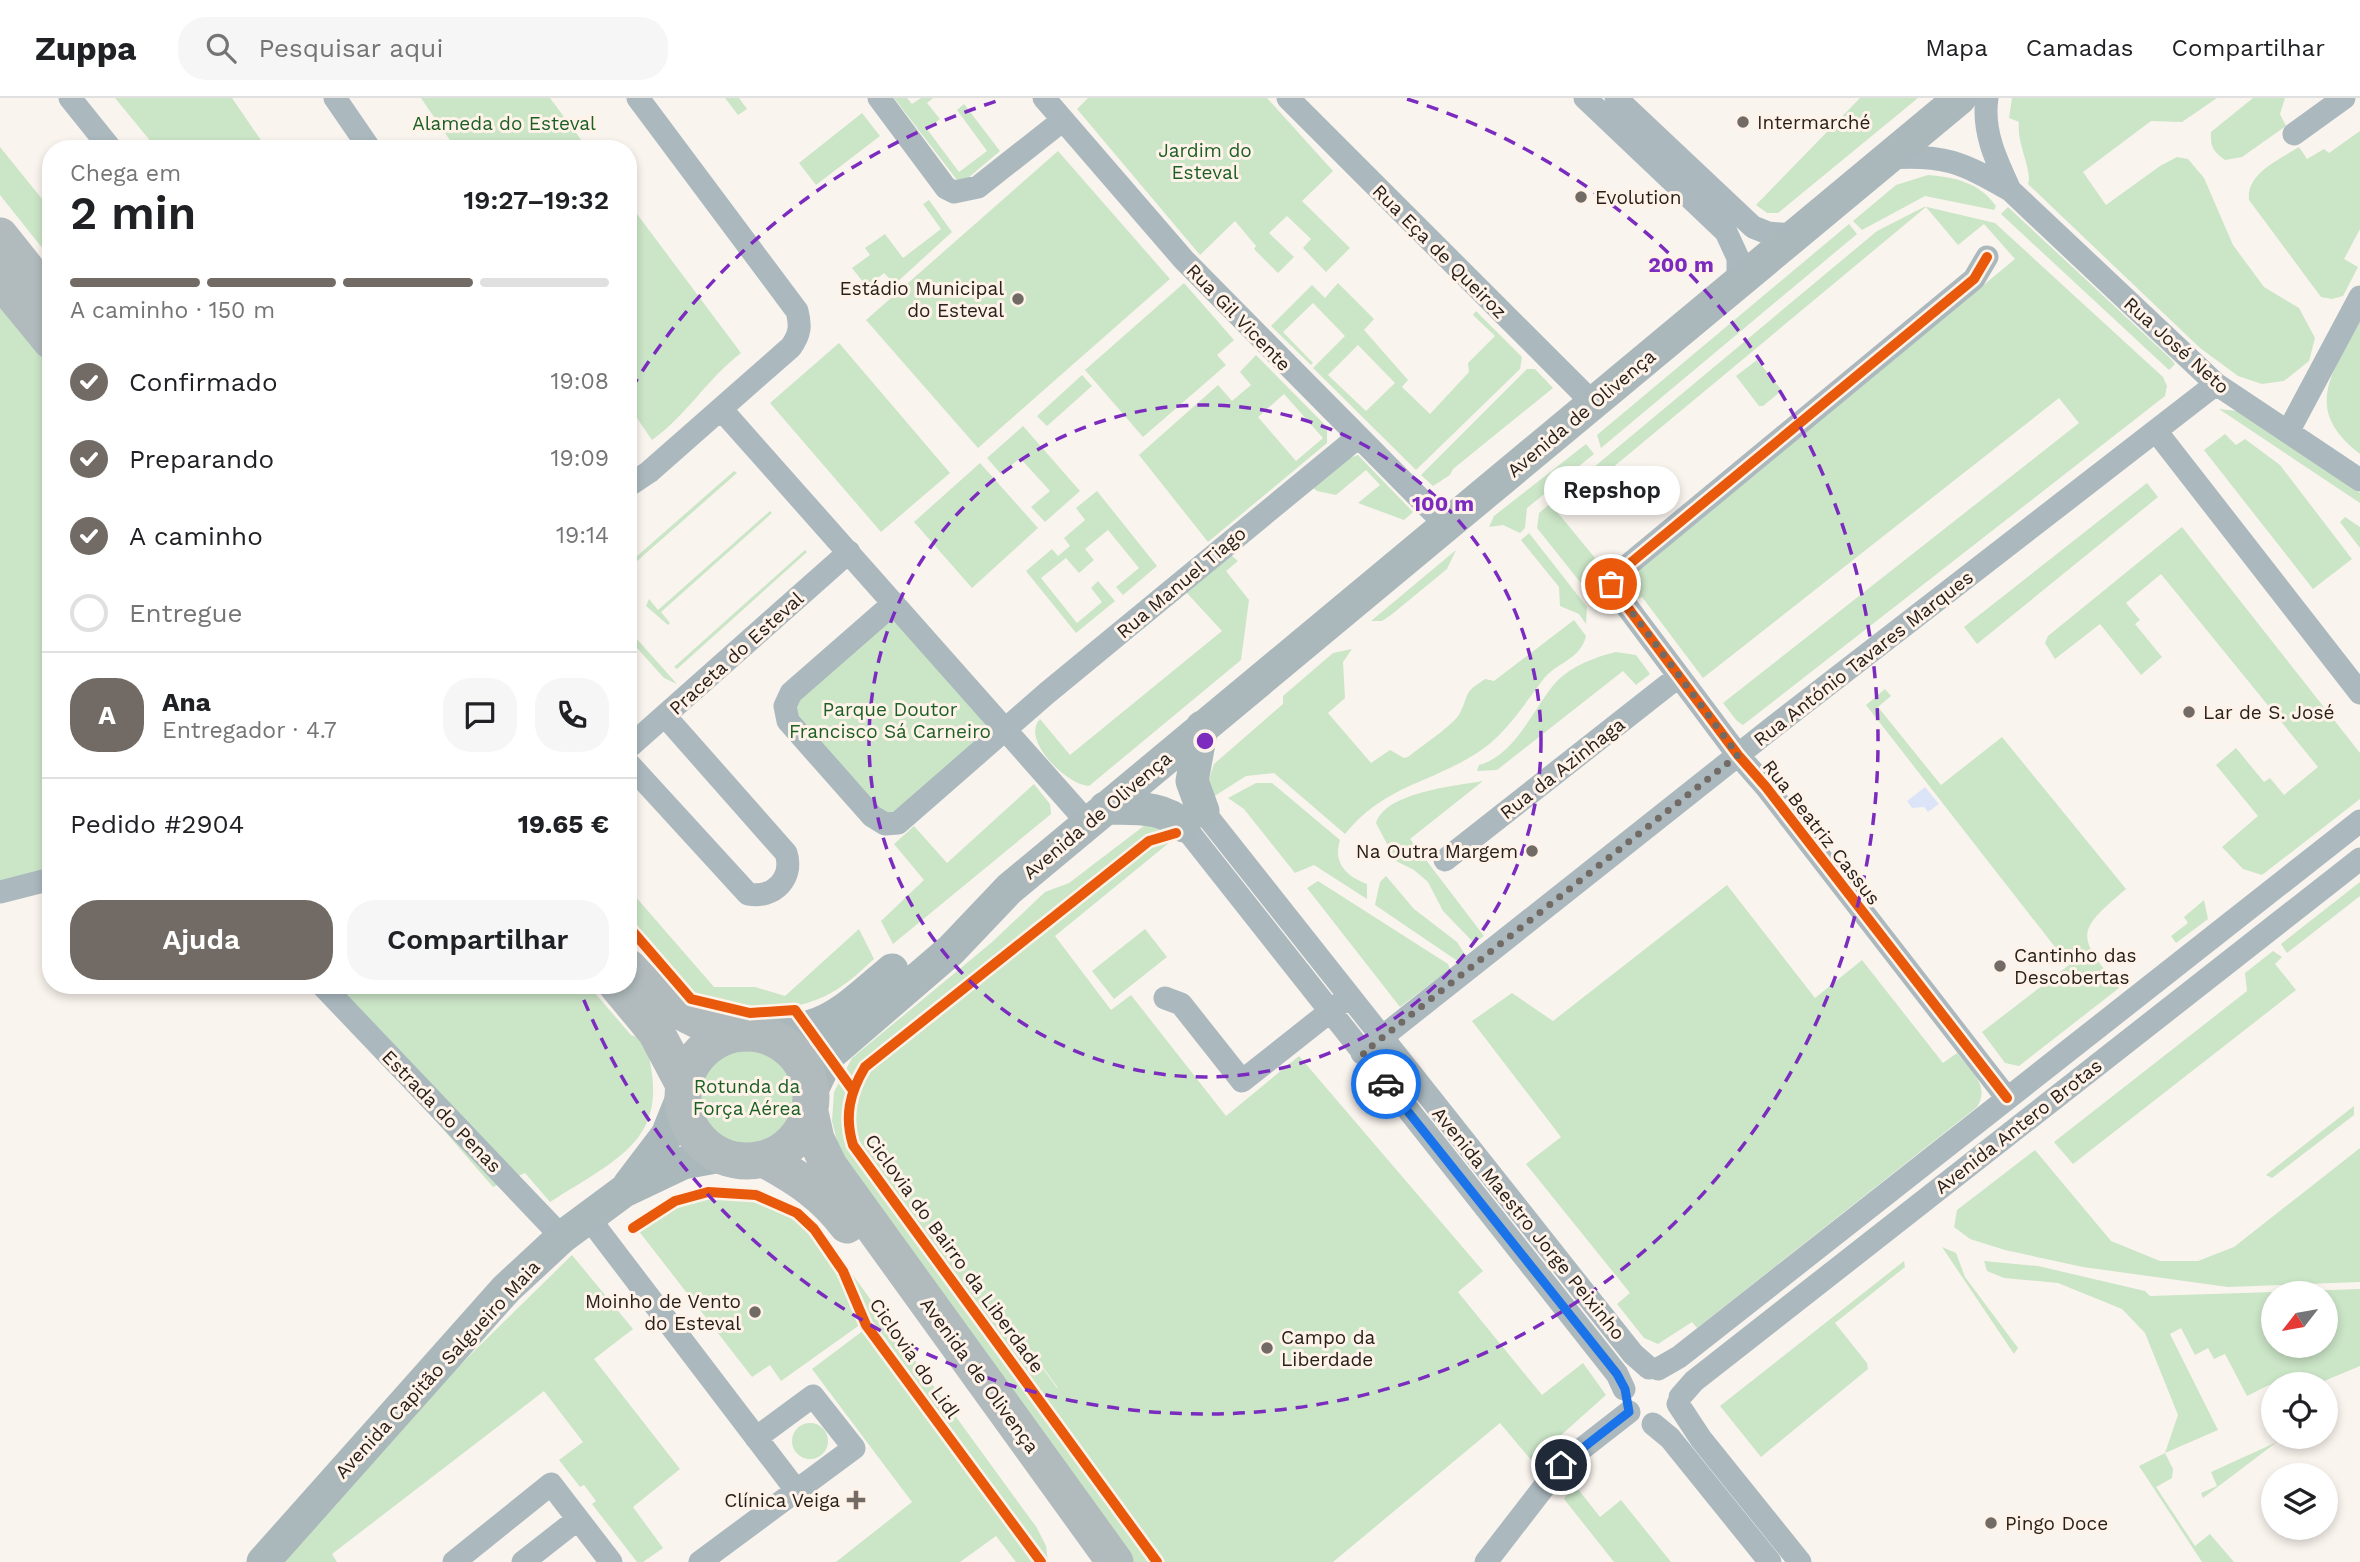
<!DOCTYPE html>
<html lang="pt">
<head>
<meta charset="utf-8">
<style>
	body { margin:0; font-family:"Work Sans",sans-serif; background:#f6f6f6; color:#202124; height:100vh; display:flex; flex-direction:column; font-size:26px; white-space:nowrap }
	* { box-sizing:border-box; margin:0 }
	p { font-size:23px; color:#757577 }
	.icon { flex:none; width:38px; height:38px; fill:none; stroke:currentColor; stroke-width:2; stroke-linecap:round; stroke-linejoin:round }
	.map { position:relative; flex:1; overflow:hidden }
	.drawer { position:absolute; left:42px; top:42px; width:595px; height:854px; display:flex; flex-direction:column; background:#fff; border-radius:28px; box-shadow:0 4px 10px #0003 }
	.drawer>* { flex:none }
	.needle { width:46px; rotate:239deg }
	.buttons { position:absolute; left:2261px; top:1183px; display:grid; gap:14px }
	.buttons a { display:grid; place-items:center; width:77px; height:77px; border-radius:50%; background:#fff; box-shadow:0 4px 10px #0003; font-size:35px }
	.pin { position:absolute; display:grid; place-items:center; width:60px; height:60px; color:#fff; margin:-30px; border:4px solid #fff; border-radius:50%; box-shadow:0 2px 7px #0007 }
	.courier { position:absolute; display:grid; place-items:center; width:70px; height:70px; margin:-35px; border:5px solid #1a73e8; border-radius:50%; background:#fff; color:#222; box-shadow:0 2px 9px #0007 }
	.bubble { position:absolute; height:49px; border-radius:24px; background:#fff; box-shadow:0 4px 10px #0003; font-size:23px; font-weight:600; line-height:49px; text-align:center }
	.head em { font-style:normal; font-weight:600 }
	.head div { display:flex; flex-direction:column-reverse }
	.head { display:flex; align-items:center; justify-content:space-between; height:119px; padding:0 28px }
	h1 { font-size:46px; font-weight:600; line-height:52px }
	.bar { display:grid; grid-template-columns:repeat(4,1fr); gap:10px 7px; align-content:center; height:84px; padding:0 28px }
	.bar i { height:9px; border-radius:5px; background:#e0e0e0 }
	.bar .active { background:#726b65 }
	.bar p { grid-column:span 4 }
	.line { display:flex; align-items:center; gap:18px; padding:0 28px; border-top:2px solid #e0e0e0 }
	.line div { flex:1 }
	.round { display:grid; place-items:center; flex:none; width:74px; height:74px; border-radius:28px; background:#f6f6f6 }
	ol { padding:0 28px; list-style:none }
	li { display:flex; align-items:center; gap:21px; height:77px }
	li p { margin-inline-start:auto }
	li .icon { padding:7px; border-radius:50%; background:#726b65; color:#fff; stroke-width:4 }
	li:last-child { color:#757577 }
	li i { width:38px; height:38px; border:4px solid #e0e0e0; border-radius:50% }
	.button { display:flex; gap:14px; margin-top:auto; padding:14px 28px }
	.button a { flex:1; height:80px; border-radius:28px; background:#726b65; color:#fff; font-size:28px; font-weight:600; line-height:80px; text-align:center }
	.button a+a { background:#f6f6f6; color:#202124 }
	header { display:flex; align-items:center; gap:42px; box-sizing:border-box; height:98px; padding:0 35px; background:#fff; border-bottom:2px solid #e0e0e0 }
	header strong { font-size:33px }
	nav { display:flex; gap:38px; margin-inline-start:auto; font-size:24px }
	.search { width:490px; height:63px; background:#f6f6f6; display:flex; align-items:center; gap:18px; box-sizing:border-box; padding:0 24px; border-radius:28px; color:#757577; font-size:26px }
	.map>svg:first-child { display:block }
</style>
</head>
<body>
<header>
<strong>Zuppa</strong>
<div class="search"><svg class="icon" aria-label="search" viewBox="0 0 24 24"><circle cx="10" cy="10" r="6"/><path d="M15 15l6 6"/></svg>Pesquisar aqui</div>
<nav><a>Mapa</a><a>Camadas</a><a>Compartilhar</a></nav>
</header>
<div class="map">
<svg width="2360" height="1464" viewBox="0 0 2360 1464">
	<rect width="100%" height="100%" fill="#faf4ee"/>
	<path fill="#cbe5c7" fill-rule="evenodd" d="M115 0H232L267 51H157Z
		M421 0H550L588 51H456Z
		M725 0H739L747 11 738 17Z
		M894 0H907L912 6 921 0H933L927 5 940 21 927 31 959 74 987 53 957 12 964 6 1000 53 968 80 957 82Z
		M1088 0H1267L1333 73 1302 103 1350 150 1326 174 1303 150 1311 141 1287 118 1269 135 1294 159 1278 175 1254 151 1256 148 1235 123 1200 157 1077 11Z
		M1860 0H1918L1778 115H1767L1756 107Z
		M2012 0H2217L2182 24 2151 23 2083 74 2106 107 2160 68 2177 59 2188 61 2204 80 2233 147 2264 189 2299 210 2315 240 2309 263 2284 283 2262 286 2238 278 2200 250 2028 86C2033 73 2016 45 2019 24L2009 20Z
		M2253 0H2285L2280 16 2286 28 2242 59 2225 62C2214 54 2210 49 2211 34Z
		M862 15 880 38 816 87 799 65Z
		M2360 33V131L2344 161 2358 169 2343 198 2332 201 2321 199 2249 102C2246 75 2279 62 2299 49L2307 61 2324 51 2329 55Z
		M0 49 51 112V161L0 97Z
		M1058 53 1170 181 978 350 866 222Z
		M1928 77C1955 79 1980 85 1996 108L1994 112 1925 98 1862 132 1853 123 1896 87Z
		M929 102 952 134 895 186 884 175 867 189 852 170 870 157 865 150 885 136 903 160 941 131 923 106Z
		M628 104 741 255C707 281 687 317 652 342L628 307Z
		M1924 109H1927L1995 125 2163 279 2167 288 2165 298 1743 627 1737 623 1723 605 2079 325 2059 300 1703 580 1642 499 1634 502 1624 485 2015 161 1984 126 1958 147 1926 109 1558 415 1600 466C1590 477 1590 485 1592 499L1537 430 1539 415 1877 133Z
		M2008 109 2171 261 2175 266 2169 272 2001 116Z
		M1849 126 1857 136 1601 350 1597 337Z
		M1184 185 1234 242 1217 257 1226 267 1143 339 1085 272Z
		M1338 185 1374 221 1364 232 1408 282 1402 289 1430 316 1469 274 1468 265 1495 238 1473 217 1476 213 1522 259 1520 271 1416 372 1313 270 1345 238 1313 205 1283 234 1313 265 1311 267 1271 228 1312 187 1325 200ZM1358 247 1395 285 1366 313 1328 277Z
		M0 189 51 250V781L0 794Z
		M2360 222V356C2301 310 2333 276 2360 222Z
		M839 245 950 375 881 434 770 305Z
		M1256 257 1327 329V345L1208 444 1139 357 1218 287 1232 303 1251 287 1240 274ZM1284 296 1323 340 1296 363 1258 319Z
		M1757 262 1780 290V294L1763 308H1759L1736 278Z
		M1527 271H1535L1553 290 1453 371 1450 377 1433 388 1421 377Z
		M1082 277 1092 288 1047 328 1037 318Z
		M2219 311 2237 313 2360 395V405Z
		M1023 328 1080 393 1045 424 1031 409 1050 393 1020 360 1001 376 987 360Z
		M2225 336 2236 347 2245 341 2280 367 2352 461 2313 491 2204 352Z
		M1586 346 1594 356 1527 410 1525 430 1520 435 1503 427 1489 429 1494 418Z
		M1358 357 1413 414 1404 422 1358 405 1380 387 1366 372 1336 397 1317 393 1312 389 1346 361Z
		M980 365 1038 430 972 490 914 424Z
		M734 373 737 375 628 471V466Z
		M2147 385 2158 399 1977 546 1964 529Z
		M1097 393 1157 468 1123 497 1116 489 1139 470 1108 432 1085 451 1094 462 1079 475 1066 460 1041 480 1077 525 1102 504 1091 490 1098 483 1115 503 1076 535 1026 473 1052 451 1058 458 1070 448 1064 440 1085 422 1076 410Z
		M770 413 772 415 661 514 670 525 668 527 646 508 649 501 658 512Z
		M2345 419 2360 429V450L2340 424Z
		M2182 429 2360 655V701L2262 777 2243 771 2222 749 2258 718 2216 667 2236 650 2264 684 2270 680 2284 697 2318 669 2161 476 2126 505 2140 522 2135 526 2162 559 2141 577 2100 526 2055 561 2045 545 2048 538Z
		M1529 435 1587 509 1586 526 1579 516 1560 508 1559 489 1521 442Z
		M805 452 807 454 677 571 674 569Z
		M1456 452 1447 471 1391 517 1382 523H1371Z
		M1231 457 1238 463 1226 473 1249 502 1241 562 1089 688C1067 687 1020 642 1040 621L1070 657 1222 533 1186 494Z
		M889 522H895L992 632 905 713 885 717 794 618 797 599Z
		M1574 522 1586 538C1580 563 1555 564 1542 583 1523 608 1505 637 1477 655 1429 686 1385 687 1345 736L1274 675 1246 678 1213 699 1208 684 1214 666 1283 606V598L1333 555 1352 551 1343 564 1345 600 1328 615 1371 665 1390 652 1404 660 1408 659C1420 649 1454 627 1460 615 1470 595 1462 596 1485 581L1494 583Z
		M628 531 677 586 664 580 628 540Z
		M1616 554 1636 557 1650 576 1636 587 1623 573 1497 672 1477 673 1479 667C1516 657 1533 610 1557 583 1572 568 1595 559 1616 554Z
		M1885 591 1891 598 1878 609 1941 687 2002 639 2126 791C2074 835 2077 837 2119 890L2019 968 2005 965 1982 934 2069 867 1866 607Z
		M1483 683 1410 741 1484 838 1474 845 1443 813 1428 784 1414 772 1396 763 1376 725C1386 694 1455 688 1483 683Z
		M1256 685H1272L1340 742C1333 764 1345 778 1367 786V801L1314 767 1295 775 1244 711 1228 700Z
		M1034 686 1050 706 1051 716 893 846 881 823 924 782 894 746 914 728 947 765Z
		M1145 727 1161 730 1164 734 1153 735 862 964C843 990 837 1020 849 1051L1149 1464H1132L840 1055 832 1023 834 994 852 960 991 845 1045 794 1069 785Z
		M1170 744 1055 838 1111 912 1131 897 1226 1018 1299 958 1483 1173 1458 1194 1542 1297 1583 1265 1606 1297 1532 1363 1500 1325 1333 1464H1162L855 1038C853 1014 853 995 868 975L1147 750ZM957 1152 1058 1290H1057Z
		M1386 778 1414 811 1457 844 1466 858 1459 864 1375 807 1380 784Z
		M1318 783 1448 866 1450 871 1400 909 1307 790Z
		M2360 784V798L2287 855 2281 846Z
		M1727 787 1815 900 1862 862 1943 965 1957 955C1970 972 1991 988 1977 1009L1697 1230 1692 1224 1658 1246 1644 1240 1617 1206 1630 1195 1526 1066 1561 1039 1472 923 1512 895 1553 923Z
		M628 790 714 889H755L785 898 859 831 874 861C861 873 847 886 831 895 792 917 729 917 689 894L628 822Z
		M2204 802 2208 821 2176 845 2171 838 2188 825 2184 819Z
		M1145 831 1167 859 1114 901 1092 873Z
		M2273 853 2282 859 2275 866 2296 892 2073 1066 2054 1044 2247 893 2245 875Z
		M318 887H588L631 937 644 941C675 1040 623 1057 550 1104L525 1075 493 1089Z
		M697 999a50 50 0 1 1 100 0a50 50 0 1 1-100 0Z
		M2354 1008V1017L2272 1080 2266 1077Z
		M2360 1050V1184L2228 1189 2083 1169 2005 1152 1970 1141 1954 1129 1957 1112 2035 1052 2111 1143 2160 1163H2198L2234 1149Z
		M732 1099C811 1109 830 1162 861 1226L781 1283 770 1267 752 1279 638 1132C672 1109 690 1099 732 1099Z
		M1942 1149 1956 1155 1965 1179 2018 1250 2014 1256Z
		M572 1157 633 1231 594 1261 680 1371 633 1409 663 1450 643 1464H637L592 1406 596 1403 584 1387 580 1389 559 1362 583 1344 544 1293 332 1456 337 1464H279L462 1265Z
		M1904 1163 1905 1169 1835 1225 1867 1265 1868 1271 1761 1359 1720 1308Z
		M1984 1163 2038 1168 2145 1193 2150 1198 2360 1191V1268L2317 1286H2309L2306 1280 2269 1287 2247 1298 2225 1256 2214 1261 2208 1250 2195 1257 2181 1230 2170 1236 2218 1332 2165 1355 2173 1371 2172 1380 2156 1389 2195 1448 2210 1436 2234 1464H2202L2139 1368 2165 1355 2178 1317 2145 1235 2122 1211 2058 1185 2004 1180 1987 1173ZM2273 1195H2326V1248H2273Z
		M852 1176 1037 1430 1046 1448 1048 1464 871 1224 861 1207Z
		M864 1232 1033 1464H1016L996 1438 960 1464H836L912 1404 812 1271Z
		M792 1343a18 18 0 1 1 36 0a18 18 0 1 1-36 0Z
		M2277 1344 2203 1400 2201 1395 2217 1388 2211 1374Z
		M1574 1386 1600 1419 1621 1402 1671 1464H1614L1564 1401Z"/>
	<path fill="#dce5f8" d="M1925 689 1939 706 1928 714 1924 709 1912 710 1907 703Z"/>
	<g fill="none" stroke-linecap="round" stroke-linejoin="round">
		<path stroke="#abb9bf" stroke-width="23" d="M70 0 111 51
			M335 0 370 51
			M879 0 946 90 954 94 978 89 1063 22
			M1044 0 1184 162 1446 427
			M1288 0 1593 305
			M1585 0 1726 134 1738 160V184
			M1616 0 1753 129 1768 135 1794 137
			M1987 0C1982 33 1996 62 2010 92
			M2294 36 2344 0
			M1887 60C1944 56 1961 64 2010 92L2216 286 2360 382
			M1987 159 1974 181 1616 477 1610 486 1738 657 1766 689 2007 1000
			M721 311 1088 725
			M2156 333 2360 595
			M2288 334 2360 199
			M628 388 649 374 791 249C800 236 801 228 797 213L638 0
			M894 505 791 595 785 608 788 623 872 718 885 726 898 725 1047 595 1358 339
			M628 650 849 454
			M628 665 748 796C774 801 794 780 786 755L665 618
			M1203 713 1633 1256 1649 1270
			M1184 728 1617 1276 1624 1291
			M1445 762 1679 578
			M0 794 51 781
			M322 887 562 1139
			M1165 900 1181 906 1242 983 1342 904
			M1362 955 1772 630 2216 286
			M588 1119 796 1392
			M1658 1271 1679 1259 2360 723
			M1680 1299 1694 1283 2360 761
			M1678 1306 1701 1341 1800 1464
			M1653 1326 1670 1340 1770 1464
			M454 1464 551 1386 611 1464
			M523 1464 578 1421
			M700 1464 854 1350 813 1298 756 1340
			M1486 1464 1561 1367 1629 1314"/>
		<path stroke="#aab8bc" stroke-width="33" d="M1202 629 1192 683 1203 713
			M1105 710C1135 711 1162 707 1184 728
			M757 935C827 934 841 915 892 872
			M811 994 829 957 951 852 1009 791 1960 0
			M629 1087 667 1037 682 1000
			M263 1464 506 1191 562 1139 624 1093 683 1065 721 1058"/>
		<path stroke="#b1bbbd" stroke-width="37" d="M0 138 51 202
			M0 181 51 243
			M628 869C658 903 690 922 733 936
			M617 887 656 934 683 985
			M683 999a64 64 0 1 1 128 0a64 64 0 1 1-128 0Z
			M810 1014 816 1041 829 1068 1115 1464
			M764 1061C797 1079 824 1096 847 1127"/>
		<g stroke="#fff3e9" stroke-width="15">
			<path id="cycleway" d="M1987 159 1974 181 1616 477 1610 486 1738 657 1766 689 2007 1000
				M628 828 691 901 750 915 795 912 852 991
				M633 1130 675 1103 708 1094 756 1097 797 1115 814 1131 843 1173 866 1227 1041 1464
				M1157 1464 853 1047C844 1018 850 994 865 969L1149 743 1176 735"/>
		</g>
		<use href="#cycleway" stroke="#e8590c" stroke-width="10"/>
	</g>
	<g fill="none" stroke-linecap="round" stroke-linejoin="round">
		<path stroke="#726b65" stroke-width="7" stroke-dasharray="0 12.6" d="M1386 986 1363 955 1738 657 1611 486"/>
		<path stroke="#1a73e8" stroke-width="9" d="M1386 986 1617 1276 1625 1291 1629 1314 1561 1367"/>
	</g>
	<g fill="none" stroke="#7b2cbf" stroke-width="3.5" stroke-dasharray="12 9">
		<circle cx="1205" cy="643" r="336"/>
		<path d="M631 291A673 673 0 0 1 1003 1M1407 1A673 673 0 1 1 579 890"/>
	</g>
	<g fill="#726b65" stroke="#fff3e9" stroke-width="2.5">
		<circle cx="1743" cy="24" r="7"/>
		<circle cx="1581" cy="99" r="7"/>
		<circle cx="1018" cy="201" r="7"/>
		<circle cx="2189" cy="614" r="7"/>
		<circle cx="1532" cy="753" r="7"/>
		<circle cx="2000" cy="868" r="7"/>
		<circle cx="755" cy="1214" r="7"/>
		<circle cx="1267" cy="1250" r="7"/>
		<path d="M852.5 1391.5h7v7h7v7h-7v7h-7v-7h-7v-7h7z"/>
		<circle cx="1991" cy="1425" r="7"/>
	</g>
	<g text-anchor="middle" stroke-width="6" stroke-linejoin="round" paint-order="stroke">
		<g font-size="19" fill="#28211b" stroke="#fff3e9" text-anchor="start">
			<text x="1757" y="31">Intermarché</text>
			<text x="1595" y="106">Evolution</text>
			<text x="1004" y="197" text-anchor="end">Estádio Municipal<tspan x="1004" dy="22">do Esteval</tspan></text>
			<text x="2203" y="621">Lar de S. José</text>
			<text x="1518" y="760" text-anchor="end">Na Outra Margem</text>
			<text x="2014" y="864">Cantinho das<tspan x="2014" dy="22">Descobertas</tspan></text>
			<text x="741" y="1210" text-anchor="end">Moinho de Vento<tspan x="741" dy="22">do Esteval</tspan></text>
			<text x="1281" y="1246">Campo da<tspan x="1281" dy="22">Liberdade</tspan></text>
			<text x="840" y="1409" text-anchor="end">Clínica Veiga</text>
			<text x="2005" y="1432">Pingo Doce</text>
		</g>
		<g font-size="19" fill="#1b5f25" stroke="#fff3e9">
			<text x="504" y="32">Alameda do Esteval</text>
			<text x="1205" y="59">Jardim do<tspan x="1205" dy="22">Esteval</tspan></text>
			<text x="890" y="618">Parque Doutor<tspan x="890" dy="22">Francisco Sá Carneiro</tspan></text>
			<text x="747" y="995">Rotunda da<tspan x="747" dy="22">Força Aérea</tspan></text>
		</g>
		<g font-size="19" fill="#28211b" stroke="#fff3e9">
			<text transform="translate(1440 153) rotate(45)" y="7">Rua Eça de Queiroz</text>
			<text transform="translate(1239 219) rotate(46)" y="7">Rua Gil Vicente</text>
			<text transform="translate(2177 247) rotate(42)" y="7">Rua José Neto</text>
			<text transform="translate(1581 315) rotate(-40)" y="7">Avenida de Olivença</text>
			<text transform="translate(1181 484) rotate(-40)" y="7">Rua Manuel Tiago</text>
			<text transform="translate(736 555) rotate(-42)" y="7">Praceta do Esteval</text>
			<text transform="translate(1863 560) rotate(-38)" y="7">Rua António Tavares Marques</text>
			<text transform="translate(1562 670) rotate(-38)" y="7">Rua da Azinhaga</text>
			<text transform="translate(1097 717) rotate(-40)" y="7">Avenida de Olivença</text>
			<text transform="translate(1822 734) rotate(52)" y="7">Rua Beatriz Cassus</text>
			<text transform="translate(442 1013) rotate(46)" y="7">Estrada do Penas</text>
			<text transform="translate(2018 1028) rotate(-38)" y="7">Avenida Antero Brotas</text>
			<text transform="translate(1529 1125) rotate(51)" y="7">Avenida Maestro Jorge Peixinho</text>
			<text transform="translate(955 1155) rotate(54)" y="7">Ciclovia do Bairro da Liberdade</text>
			<text transform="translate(915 1260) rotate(55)" y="7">Ciclovia do Lidl</text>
			<text transform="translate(437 1271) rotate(-47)" y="7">Avenida Capitão Salgueiro Maia</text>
			<text transform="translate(980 1277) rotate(54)" y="7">Avenida de Olivença</text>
		</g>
	</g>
	<circle cx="1205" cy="643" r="10" fill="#7b2cbf" stroke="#fff3e9" stroke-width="3.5"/>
	<g font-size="21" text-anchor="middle" font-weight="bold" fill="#7b2cbf" stroke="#fff3e9" stroke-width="6" stroke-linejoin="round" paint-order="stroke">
		<text x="1681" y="174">200 m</text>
		<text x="1443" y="413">100 m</text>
	</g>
</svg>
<div class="buttons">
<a><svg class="needle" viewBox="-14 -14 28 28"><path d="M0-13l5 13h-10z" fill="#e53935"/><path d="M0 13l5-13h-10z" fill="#757577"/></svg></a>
<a><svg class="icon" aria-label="locate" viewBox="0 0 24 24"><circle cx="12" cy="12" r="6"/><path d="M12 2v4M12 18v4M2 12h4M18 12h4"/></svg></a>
<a><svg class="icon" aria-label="layers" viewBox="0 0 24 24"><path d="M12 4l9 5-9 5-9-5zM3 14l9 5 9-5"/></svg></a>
</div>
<div class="pin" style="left:1611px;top:486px;background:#ea580c"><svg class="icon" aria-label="bag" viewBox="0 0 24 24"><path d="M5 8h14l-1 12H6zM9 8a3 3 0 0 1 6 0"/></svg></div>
<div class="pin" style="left:1561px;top:1367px;background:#1f2937"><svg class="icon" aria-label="home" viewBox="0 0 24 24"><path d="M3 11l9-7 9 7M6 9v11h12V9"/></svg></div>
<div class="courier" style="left:1386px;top:986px"><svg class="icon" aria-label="car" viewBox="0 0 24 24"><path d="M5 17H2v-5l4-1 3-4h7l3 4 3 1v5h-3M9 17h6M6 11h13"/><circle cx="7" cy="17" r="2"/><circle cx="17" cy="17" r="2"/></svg></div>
<div class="bubble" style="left:1544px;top:368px;width:136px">Repshop</div>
<section class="drawer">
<div class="head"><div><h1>2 min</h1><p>Chega em</p></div><em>19:27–19:32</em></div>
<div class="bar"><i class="active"></i><i class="active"></i><i class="active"></i><i></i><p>A caminho · 150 m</p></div>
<ol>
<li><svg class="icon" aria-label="check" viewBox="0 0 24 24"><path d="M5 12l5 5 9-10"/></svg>Confirmado<p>19:08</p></li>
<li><svg class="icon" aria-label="check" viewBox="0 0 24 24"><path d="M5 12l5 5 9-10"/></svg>Preparando<p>19:09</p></li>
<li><svg class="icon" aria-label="check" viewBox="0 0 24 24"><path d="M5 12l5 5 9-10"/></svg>A caminho<p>19:14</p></li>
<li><i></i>Entregue</li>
</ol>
<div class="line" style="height:126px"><b class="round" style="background:#726b65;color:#fff">A</b><div><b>Ana</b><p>Entregador · 4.7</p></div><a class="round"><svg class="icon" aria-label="chat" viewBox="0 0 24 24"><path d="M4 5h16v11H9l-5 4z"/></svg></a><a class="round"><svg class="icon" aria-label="phone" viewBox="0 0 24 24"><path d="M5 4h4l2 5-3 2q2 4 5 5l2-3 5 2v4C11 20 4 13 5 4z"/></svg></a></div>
<div class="line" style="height:91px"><div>Pedido #2904</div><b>19.65 €</b></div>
<div class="button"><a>Ajuda</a><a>Compartilhar</a></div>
</section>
</div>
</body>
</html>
